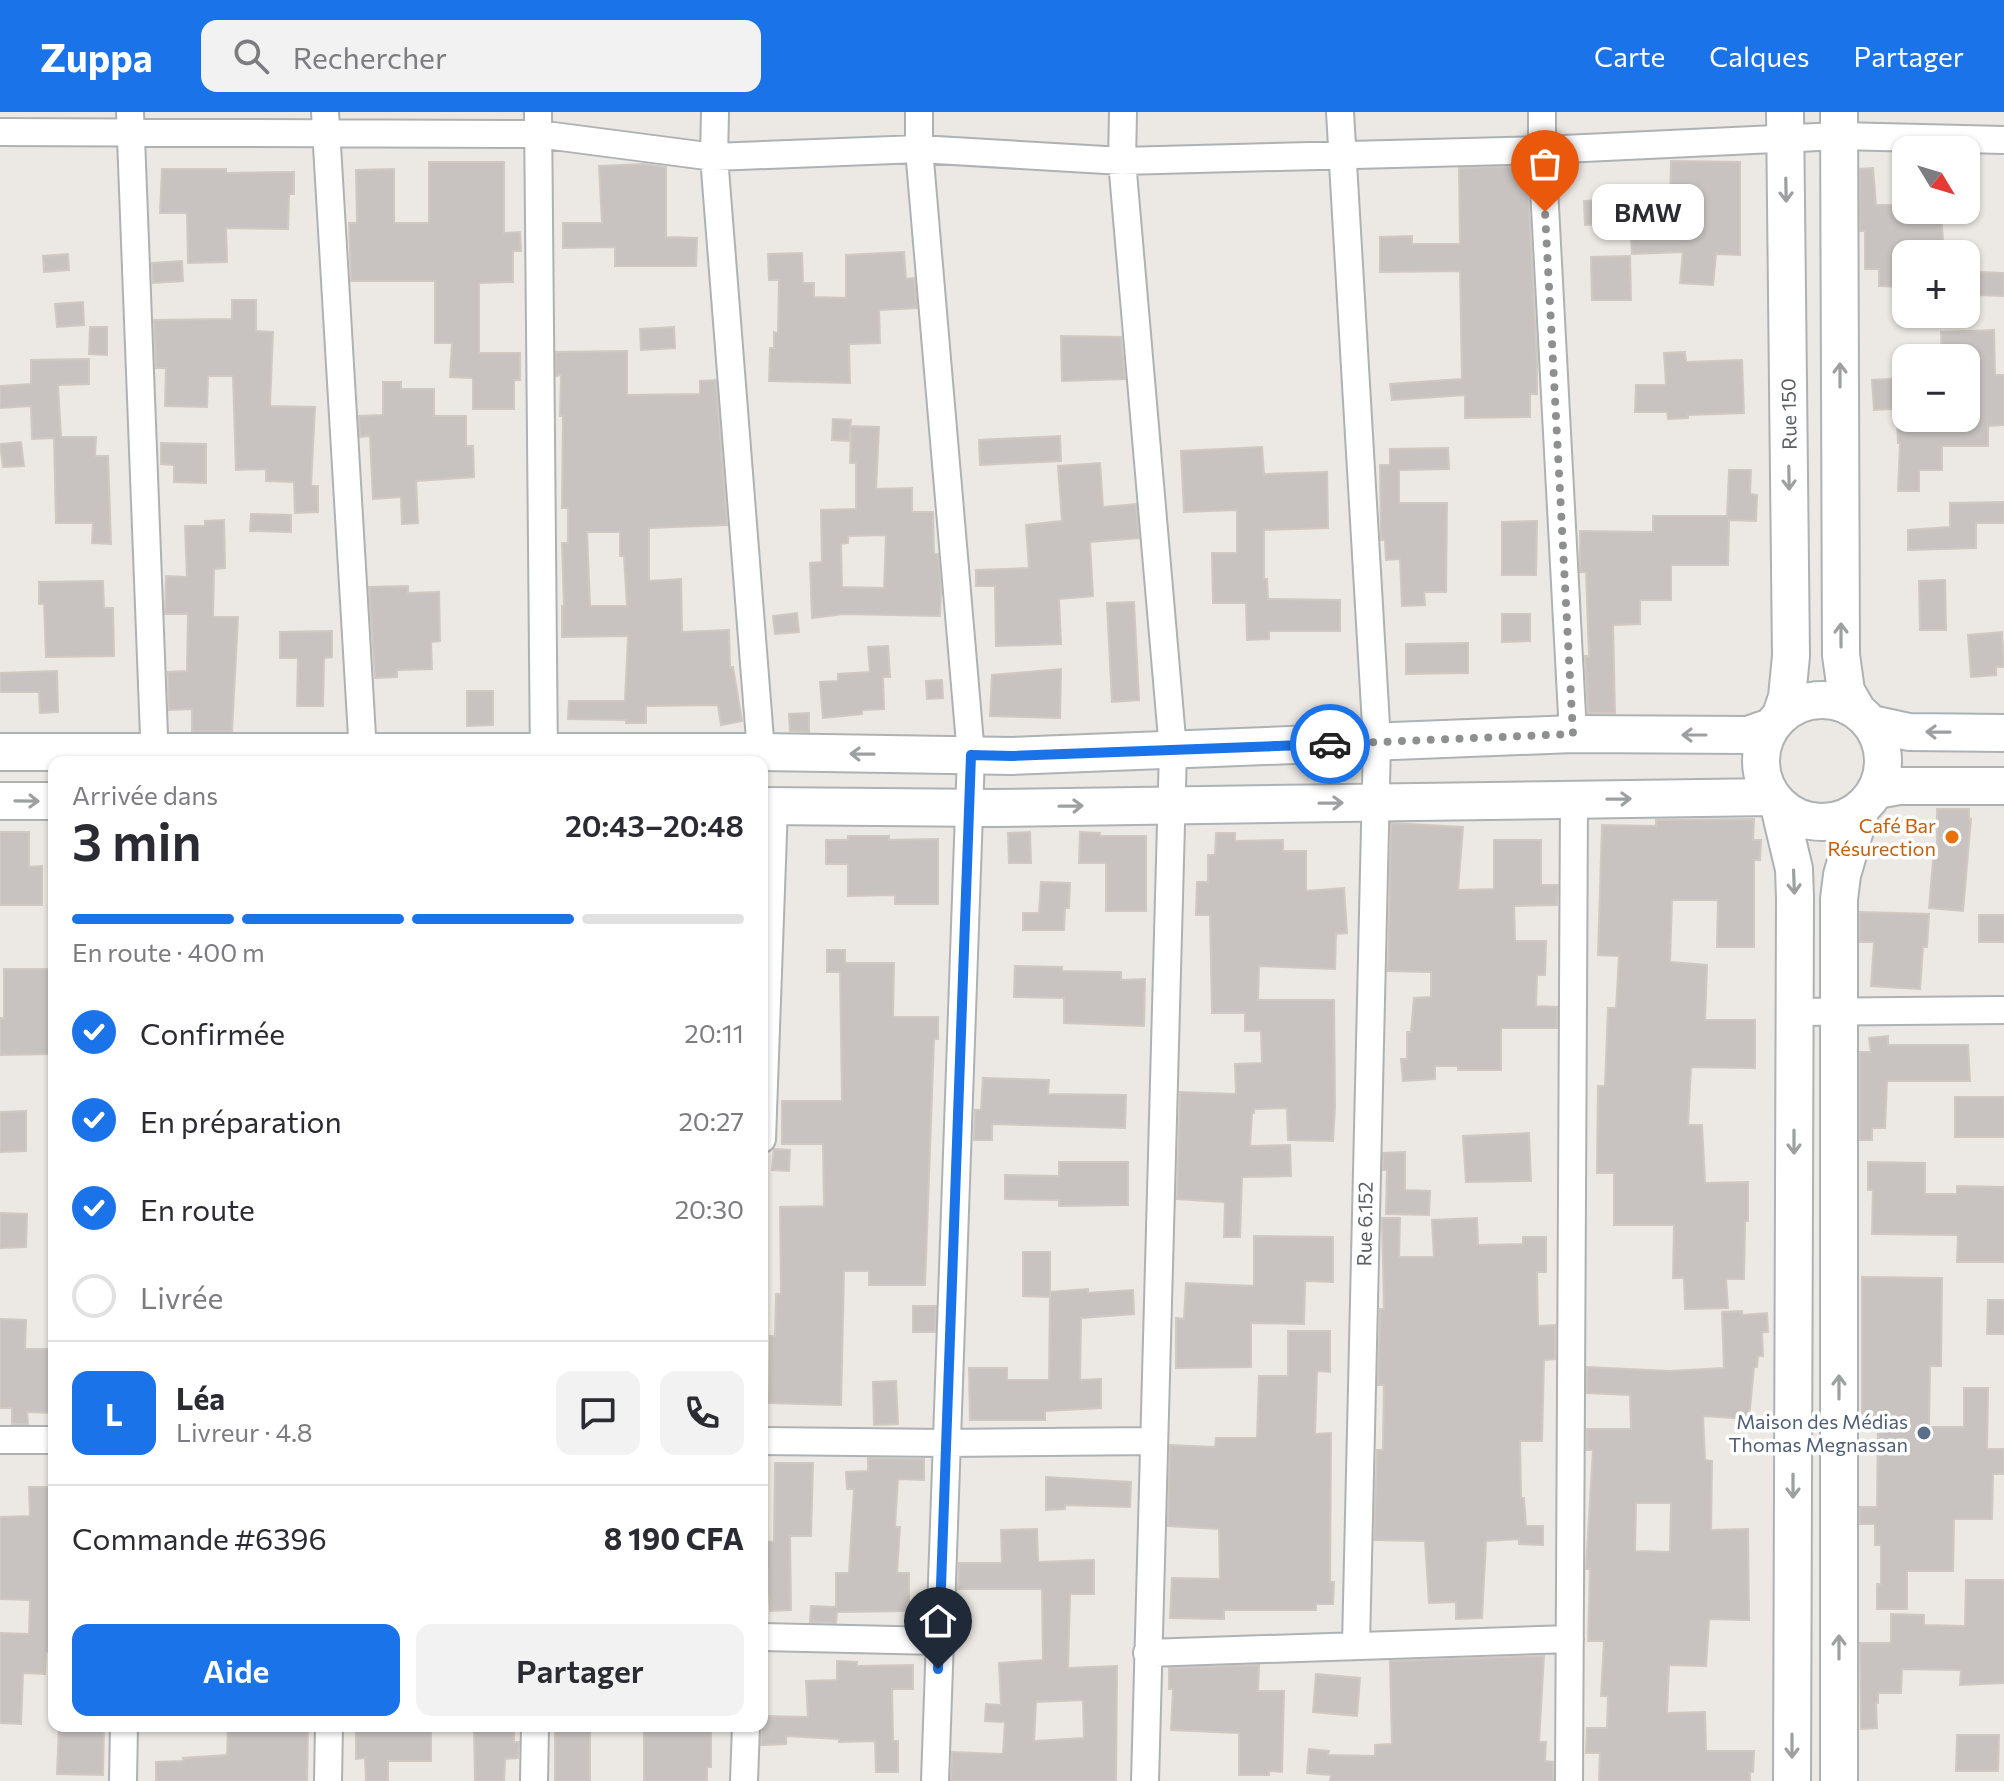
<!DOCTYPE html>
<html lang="fr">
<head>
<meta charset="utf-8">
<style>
	body { margin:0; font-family:Commissioner,sans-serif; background:#f2f2f3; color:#2b2b33; height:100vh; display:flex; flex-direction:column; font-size:30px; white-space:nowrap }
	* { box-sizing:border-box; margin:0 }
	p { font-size:26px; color:#7c7c81 }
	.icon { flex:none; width:44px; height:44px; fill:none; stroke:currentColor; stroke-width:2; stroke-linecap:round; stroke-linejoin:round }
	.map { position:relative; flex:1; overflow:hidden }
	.sheet { position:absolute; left:48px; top:644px; width:720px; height:976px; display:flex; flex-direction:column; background:#fff; border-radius:16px; box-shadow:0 2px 6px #0004 }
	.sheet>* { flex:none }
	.needle { width:52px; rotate:128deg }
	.tools { position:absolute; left:1892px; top:24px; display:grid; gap:16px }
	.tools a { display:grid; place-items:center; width:88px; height:88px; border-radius:16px; background:#fff; box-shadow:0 2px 6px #0004; font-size:40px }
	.pin { position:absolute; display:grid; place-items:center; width:68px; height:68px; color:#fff; margin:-82px -34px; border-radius:50% 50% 50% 0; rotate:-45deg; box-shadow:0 0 8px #0007 }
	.pin .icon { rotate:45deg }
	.courier { position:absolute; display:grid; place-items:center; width:80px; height:80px; margin:-40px; border:6px solid #1a73e8; border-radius:50%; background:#fff; color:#222; box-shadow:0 2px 10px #0007 }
	.bubble { position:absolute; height:56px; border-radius:16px; background:#fff; box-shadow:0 2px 6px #0004; font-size:26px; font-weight:600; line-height:56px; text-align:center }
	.head em { font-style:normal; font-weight:600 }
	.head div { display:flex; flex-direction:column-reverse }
	.head { display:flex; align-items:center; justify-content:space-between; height:136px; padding:0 24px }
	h1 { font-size:52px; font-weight:600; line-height:60px }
	.bar { display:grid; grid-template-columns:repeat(4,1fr); gap:12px 8px; align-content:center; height:96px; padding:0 24px }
	.bar i { height:10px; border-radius:6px; background:#e1e1e2 }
	.bar .active { background:#1a73e8 }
	.bar p { grid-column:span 4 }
	.line { display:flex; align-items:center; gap:20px; padding:0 24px; border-top:2px solid #e1e1e2 }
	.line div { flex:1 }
	.round { display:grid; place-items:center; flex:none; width:84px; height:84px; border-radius:16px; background:#f2f2f3 }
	ol { padding:0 24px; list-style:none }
	li { display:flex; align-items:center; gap:24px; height:88px }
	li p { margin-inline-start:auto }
	li .icon { padding:8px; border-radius:50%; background:#1a73e8; color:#fff; stroke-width:4 }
	li:last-child { color:#7c7c81 }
	li i { width:44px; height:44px; border:4px solid #e1e1e2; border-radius:50% }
	.action { display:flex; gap:16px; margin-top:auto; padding:16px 24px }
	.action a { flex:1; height:92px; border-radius:16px; background:#1a73e8; color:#fff; font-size:32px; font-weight:600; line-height:92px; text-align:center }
	.action a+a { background:#f2f2f3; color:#2b2b33 }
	header { display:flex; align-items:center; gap:48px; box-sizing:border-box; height:112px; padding:0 40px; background:#1a73e8; color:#fff }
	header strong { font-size:38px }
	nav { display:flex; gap:44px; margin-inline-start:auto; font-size:28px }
	.search { width:560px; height:72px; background:#f2f2f3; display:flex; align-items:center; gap:20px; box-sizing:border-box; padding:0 28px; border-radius:16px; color:#7c7c81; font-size:30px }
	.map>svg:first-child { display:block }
</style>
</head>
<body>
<header>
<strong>Zuppa</strong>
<div class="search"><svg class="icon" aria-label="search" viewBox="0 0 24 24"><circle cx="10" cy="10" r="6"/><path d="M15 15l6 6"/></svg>Rechercher</div>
<nav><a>Carte</a><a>Calques</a><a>Partager</a></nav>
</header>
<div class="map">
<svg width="2004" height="1669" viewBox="0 0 2004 1669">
	<rect width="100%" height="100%" fill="#ece8e3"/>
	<path fill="#c8c3c0" stroke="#d1c8c1" stroke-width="2" fill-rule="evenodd" d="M1671 49 1740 50V143L1716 142 1713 173 1680 171 1683 140 1632 142 1630 111 1585 113 1584 89 1630 87V90L1670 91Z
		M429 50H504V121L520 120 521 139H513V170L479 171V241H520V268H514V297H473V266L450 265 452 231H435V169H351L349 111H357L356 58 394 57V111H429Z
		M644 52 666 55V125L697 126 696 154H615V135L563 136V111H602L599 54Z
		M1527 54 1537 250V282H1530V305L1465 306V283L1392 288 1390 272 1462 267 1460 159 1380 160V125L1412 124V132H1460L1459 56Z
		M1873 56 1876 93H1906L1908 103H1921V106L1941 103 1944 142H1906V175L1879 174V157H1865V119H1860V57Z
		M162 57H226V61L294 60V82H289L288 117 226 116 227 150 188 151 187 101H160Z
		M904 140 906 167 914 166 917 196 879 198 880 231 849 232 850 271 769 269 770 236H774V220L778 221 779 168H769L768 142 802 141 803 171H814V185L846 186V143Z
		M68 142 69 158 44 160 43 144Z
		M1630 144 1631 188H1592L1591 145Z
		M182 149 183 169 153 171 152 151Z
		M1979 160 2004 161V184L1977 183Z
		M232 188H256V219L273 220 270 294 315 295 311 374H318V400L295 401 294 370 266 369V357L236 358 233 264H208L207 295 165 294 166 256H156L154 208 232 207Z
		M83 190 84 213 57 215 55 192Z
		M90 215H107V243L89 242Z
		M674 215 675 236 641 238 640 217Z
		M1994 218 1995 263H2004V313L1988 314V334H1942V358H1919V379H1898L1900 331H1898L1897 306H1966V246H1942L1941 220Z
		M1061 224 1121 225 1125 267 1062 269Z
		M627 239V283L700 282V269L716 268 727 413 649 416V469L681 467 682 520 729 518 730 555H733L742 609 721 613 718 593 646 594V611H626V608L568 607 569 589H625L628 524 562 525V494H564L562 431H568V396H562L563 304H560L561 263 556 264V240ZM587 420H620V444H624L627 494H590Z
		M1685 240 1686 250 1742 248 1744 301 1688 303V306L1668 307 1667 300H1635L1636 273H1666L1664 241Z
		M89 247V272L58 273 61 325H96L95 344H108L111 432 92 431 93 411H56L54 326 32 327 31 294 0 296V274L31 272V248Z
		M1906 266V296L1874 298 1872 268Z
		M383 270H401V277H434V304H466V334H473L474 365 416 369 418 411 402 412 401 385 373 387 370 324 360 325 359 304 383 303Z
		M833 307 851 308 849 329 832 328Z
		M851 314 879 315 876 377 912 376V400H933L934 442H938L941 477 940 504 843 502 812 506 810 451 822 450 821 398 856 397V351H850ZM886 423 884 476 842 475 841 432 848 431V424Z
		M1060 324 1061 349 980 353 979 328Z
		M21 330 24 354 3 355 0 332Z
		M161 331 206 332V371L174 370V353L161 352Z
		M1262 335 1264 362 1327 360 1328 416 1264 418V467H1267L1268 487 1340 488V519H1269V527L1247 528 1246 491H1213L1212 441H1237V398L1184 400 1181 339Z
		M1448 336 1449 357 1399 358V391H1447L1446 480H1424L1425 493 1402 494 1400 447 1386 448 1385 428H1381L1380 353H1390V337Z
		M1100 351 1103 395 1136 392 1139 426 1090 430 1093 484 1059 487 1061 532 996 534 995 474H976V458L1029 456 1026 413 1062 409 1058 354Z
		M1729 358H1751L1750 382 1757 383 1756 409 1729 408 1728 453H1671V488H1640V512L1613 513 1615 601H1588L1585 544H1589L1586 460H1580V419L1653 420V404H1727Z
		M2004 390V411H1976V436L1908 438V418L1950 415V391Z
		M251 402 291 403V420L250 419Z
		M224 408 225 456 214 457 213 505H238L232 619H192V597L169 598 168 560 187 559 188 502H165L166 464 187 465 185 414H205V409Z
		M1537 409 1536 463H1502V410Z
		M1945 468 1946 518H1920L1919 469Z
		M103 469 104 496H113L114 544 46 545 44 492H39V470Z
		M408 474V481L439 480 440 529 431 530 432 557 397 558V565L375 566 369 475Z
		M1134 490 1139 588 1112 590 1107 491Z
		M797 501 799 520 775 522 773 504Z
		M1502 502H1530V529L1502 530Z
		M332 519V545L324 546 323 594H297L298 546H280V520Z
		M2002 520 2004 555H1996V563L1971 565 1968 523Z
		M1468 531V561L1406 562V532Z
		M888 534 890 565H883L884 597 862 598V602L823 606 820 570 838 569V562L870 560 868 535Z
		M1061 557 1060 606 990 604 992 563Z
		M57 559 58 600 40 601 39 580H0V561Z
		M942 568 943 586 927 587 926 569Z
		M467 579H493V613L467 614Z
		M809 601V620L790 619 789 602Z
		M1937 697H1969V707H1971L1963 799 1929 796 1934 738H1937Z
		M1754 707 1753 728H1761L1760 748H1754V835H1717L1718 788H1672L1670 850 1707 853 1705 908H1755V956L1691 955 1688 1013H1702L1705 1071 1748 1070V1109H1745L1744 1167H1726L1728 1196 1685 1197 1684 1166H1673L1674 1113H1614V1061H1597L1598 974H1605L1608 896H1616L1619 844 1598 843 1602 713 1656 714V708Z
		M1391 711 1463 715 1458 778 1494 777V728H1541V773H1558L1557 793 1514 794 1515 829H1546L1545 863H1537L1536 894 1557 895V916H1501V958H1458V954H1435V967L1403 969 1401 947H1407V920H1411L1414 886 1431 885V860L1388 859Z
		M0 720H29V755L42 754V793H0Z
		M1030 720 1031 751H1009L1008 721Z
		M1080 720 1100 721V724H1146V799H1106V751H1079Z
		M1216 721H1235V729L1283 728V739H1306V779L1344 776 1347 821 1336 822 1335 857 1259 854 1258 888H1334L1335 995 1333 1029 1288 1028 1287 996 1254 997V1001H1252L1250 1034 1290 1033 1291 1064 1242 1065 1240 1125H1224L1225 1090 1177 1087 1180 980 1236 982 1235 952 1262 951 1261 919H1245V901H1212L1210 803H1196L1197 770H1208V743H1215Z
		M848 724H889V728L938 727V792H895V783L848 784V752H826V728H848Z
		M1041 770 1070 771 1069 796H1065L1064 818H1023V801H1039Z
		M1860 800 1929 802 1927 835H1923L1920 877 1871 874 1874 830H1860Z
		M1979 803H2004V830H1979Z
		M827 838H845V851H894L893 905H938V927H934L925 1173H869V1159H844L841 1293 769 1291 770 1224H775L776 1182H781L780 1095 824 1094 823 1032H782V989H842L840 860H827Z
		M1015 854 1062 855V859L1121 860V868L1145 867 1144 914 1064 911V886L1014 885Z
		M4 857H54V942L0 943V906H4Z
		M1888 924V933H1968L1970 969H1887L1885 1016H1872V1028H1860V940H1871L1869 926Z
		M983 966 1049 968 1048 982 1126 983 1125 1016 992 1012V1028H974L975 998H981Z
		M1955 985H2004V1025H1955Z
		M26 999V1039L0 1040V1000Z
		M1529 1021 1531 1069 1466 1070 1463 1024Z
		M774 1037 790 1038 789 1059 772 1058Z
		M1405 1040V1078L1430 1079 1429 1103 1386 1102 1387 1058H1383V1041Z
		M1059 1050H1128V1093L1059 1094V1088L1005 1087V1063L1059 1064Z
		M1868 1050 1925 1051V1082H1957V1074L2004 1075V1150H1957L1958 1123 1872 1122 1873 1078H1868Z
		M0 1101 27 1102 26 1135 0 1136Z
		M1382 1106H1400L1399 1145H1434L1432 1108 1477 1106 1478 1133 1523 1132V1125H1546V1160H1537L1538 1214 1555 1213V1247L1544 1248 1542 1329H1520L1521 1386H1524L1526 1414H1543V1433L1519 1432V1427L1486 1429 1482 1506 1456 1507V1490L1429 1491 1425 1429 1374 1428 1377 1338H1383L1384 1273H1378L1380 1197H1384Z
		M1254 1124 1333 1125V1170L1305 1169 1304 1212 1251 1211V1255L1176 1256V1206L1184 1207 1186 1171 1254 1174Z
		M1023 1140H1050V1185L1023 1184Z
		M1862 1165 1942 1166 1941 1254H1930L1929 1315H1964V1276H1988L1987 1337H2004V1362H1993L1992 1407H1954L1953 1459H1907V1497H1877V1472H1881V1433H1875V1412H1860V1395H1877L1878 1310 1862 1309Z
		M1088 1177V1181L1133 1178 1134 1202 1081 1206 1080 1268 1101 1267V1296L1045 1299V1308H970L969 1256H1007V1268H1049L1050 1180Z
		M1988 1188H2004V1222H1987Z
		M913 1194H936L935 1220H913Z
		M1742 1199V1203L1767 1201 1768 1220H1762L1763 1244H1758L1757 1255H1754L1749 1307 1703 1304 1705 1348 1712 1349 1711 1418 1748 1417 1749 1508 1709 1507 1706 1554 1669 1553 1667 1601 1705 1600 1706 1639H1754L1753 1660H1750V1669H1599L1600 1641H1586L1587 1616H1607L1608 1584H1601L1604 1529H1588L1590 1457H1586L1593 1338H1587V1317H1631L1630 1283 1587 1281V1255L1670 1259 1724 1256 1722 1200ZM1636 1391H1671L1670 1440 1635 1439Z
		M0 1207 26 1208 25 1237H54V1301L27 1300 28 1312H12V1296H0Z
		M1288 1219H1330V1260L1317 1259 1315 1322 1331 1321 1330 1470H1334L1333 1492H1316V1498H1224V1507L1170 1506 1172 1466 1220 1467 1219 1417 1168 1414 1170 1333 1215 1335 1216 1326H1257L1259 1264H1288Z
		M896 1269 898 1312 874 1313 873 1270Z
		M868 1346 924 1347V1368L898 1367 895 1415H900L897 1461H909V1499L837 1500 836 1511 810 1510 811 1494 836 1495V1461H849L854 1377H847L846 1360 868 1359Z
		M775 1351H813L811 1424H790L791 1498 770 1499 768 1457H762V1429L774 1430Z
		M1046 1365 1131 1370 1130 1395 1065 1393V1397L1046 1398Z
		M29 1375H51L54 1405V1540H46L45 1562 23 1561 21 1612 0 1611V1521L29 1522 30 1488 0 1487V1405L30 1404Z
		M1037 1417 1038 1450 1094 1448V1482H1070L1068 1556 1117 1554 1116 1669H951L952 1640 1003 1642 1005 1610 985 1609 986 1592 1001 1593 999 1551 1043 1548 1042 1477H958L959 1451H1002L1001 1418ZM1083 1588 1084 1626 1034 1629 1036 1590Z
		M1966 1468H2004V1571L1960 1573 1961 1558 1902 1557 1901 1581H1878V1591H1876L1877 1616 1861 1617 1860 1531H1891V1502L1924 1503V1513L1965 1514Z
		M1544 1544 1539 1630H1546L1545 1649 1553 1650V1669H1330L1331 1663 1307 1661 1309 1637 1329 1639 1328 1643 1375 1644V1633L1392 1632 1390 1549Z
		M837 1549 857 1550V1554L913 1553V1577H892L893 1629H898V1660H876L875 1629 839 1630V1627L786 1624V1632L761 1633 762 1604 808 1605 806 1569 837 1568Z
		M1259 1553 1258 1579H1284L1282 1660 1269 1659V1663H1239V1621L1171 1618 1173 1577H1169V1556Z
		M1316 1562 1360 1566 1357 1604 1313 1600Z
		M59 1614H104L103 1663 57 1662Z
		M228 1614H308L307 1669H156V1650L184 1649 183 1646 227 1643Z
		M356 1614H431V1649H388V1669H366L365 1646 356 1647Z
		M474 1614H514V1630H519L518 1646 505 1647 504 1669H475Z
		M555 1614H590V1669H555Z
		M644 1614H711V1655H707V1669H644Z
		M1957 1623H1999L1998 1659H1956Z"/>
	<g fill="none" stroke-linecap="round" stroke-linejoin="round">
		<g stroke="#aeb2b4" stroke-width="30">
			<path id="street" d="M130 0 155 650
				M325 0 363 641
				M538 0 544 650
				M715 0 714 45 761 640
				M919 0V37L971 643 935 1669
				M1123 0 1122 49 1173 638 1145 1669
				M1340 0 1377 630 1356 1533
				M1542 0V38L1573 622
				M0 20 538 22 714 45 919 37 1122 49 1542 38 1839 24 2004 28
				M1795 900 2004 898
				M762 1027 774 694
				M0 1328H54
				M762 1329 946 1331 1154 1329
				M762 1525 938 1529
				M1147 1541 1570 1527
				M123 1669 124 1614
				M328 1669 329 1614
				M534 1669 535 1614
				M744 1669 746 1614
				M1569 1669 1574 688"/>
		</g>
		<g stroke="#adb2b5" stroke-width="40">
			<path id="secondary" d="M1839 0 1841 543 1846 579 1857 598
				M1761 649a61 61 0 1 1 122 0a61 61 0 1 1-122 0Z
				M1781 603 1787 585 1791 544 1785 0
				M1872 612 1909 620 2004 621
				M0 640H761L1012 644 1573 622 1748 623 1771 615
				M1877 678 1899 674H2004
				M0 689H54
				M762 694 993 696 1772 685
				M1779 694 1794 757 1795 786 1792 1669
				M1839 1669V787L1842 763 1861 697"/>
		</g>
		<use href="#street" stroke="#fff" stroke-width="26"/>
		<use href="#secondary" stroke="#fff" stroke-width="36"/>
	</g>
	<defs><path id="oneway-shaft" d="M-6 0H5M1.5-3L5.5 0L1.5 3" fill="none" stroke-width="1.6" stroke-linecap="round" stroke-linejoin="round" transform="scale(2)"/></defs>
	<g stroke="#9da0a1">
		<use href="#oneway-shaft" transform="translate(1786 78) rotate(89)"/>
		<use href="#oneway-shaft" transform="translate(1840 263) rotate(-90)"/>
		<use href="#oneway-shaft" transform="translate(1789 366) rotate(89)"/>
		<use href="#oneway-shaft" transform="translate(1841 523) rotate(-90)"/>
		<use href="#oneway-shaft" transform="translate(1938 620) rotate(-179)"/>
		<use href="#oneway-shaft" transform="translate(1694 623) rotate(-180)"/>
		<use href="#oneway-shaft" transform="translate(862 642) rotate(-179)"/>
		<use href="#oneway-shaft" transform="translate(1619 687) rotate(-1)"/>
		<use href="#oneway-shaft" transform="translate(27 689) rotate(1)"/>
		<use href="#oneway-shaft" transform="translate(1331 691) rotate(-1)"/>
		<use href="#oneway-shaft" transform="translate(1071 694) rotate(-1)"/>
		<use href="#oneway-shaft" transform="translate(1794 770) rotate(88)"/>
		<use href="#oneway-shaft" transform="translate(1794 1030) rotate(90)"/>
		<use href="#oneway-shaft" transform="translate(1839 1275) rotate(-90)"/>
		<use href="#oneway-shaft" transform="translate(1793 1374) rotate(90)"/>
		<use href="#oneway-shaft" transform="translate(1839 1535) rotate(-90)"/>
		<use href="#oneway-shaft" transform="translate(1792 1634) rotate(90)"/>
	</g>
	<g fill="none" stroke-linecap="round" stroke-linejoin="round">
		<path stroke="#8e908f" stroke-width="8" stroke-dasharray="0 14.4" d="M1330 632 1573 622 1545 100"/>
		<path stroke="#1a73e8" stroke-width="10" d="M938 1557 971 643 1012 644 1330 632"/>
	</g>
	<circle fill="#e8710a" stroke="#fff" stroke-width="3" cx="1952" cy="725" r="8"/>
	<circle fill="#5c6f8a" stroke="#fff" stroke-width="3" cx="1924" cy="1321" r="8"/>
	<g text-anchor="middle" stroke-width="7" stroke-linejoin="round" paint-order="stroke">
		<g font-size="20" fill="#5b6062" stroke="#fff">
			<text transform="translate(1789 302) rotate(-91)" y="7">Rue 150</text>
			<text transform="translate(1365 1112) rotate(-89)" y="7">Rue 6.152</text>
		</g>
		<g font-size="20" fill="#c56008" stroke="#fff" text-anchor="end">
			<text x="1936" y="721">Café Bar<tspan x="1936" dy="23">Résurection</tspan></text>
		</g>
		<g font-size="20" fill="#4e5e75" stroke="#fff" text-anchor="end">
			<text x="1908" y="1317">Maison des Médias<tspan x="1908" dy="23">Thomas Megnassan</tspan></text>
		</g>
	</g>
</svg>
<div class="tools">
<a><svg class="needle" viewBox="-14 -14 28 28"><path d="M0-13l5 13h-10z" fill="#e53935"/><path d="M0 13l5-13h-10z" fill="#7c7c81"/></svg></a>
<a>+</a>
<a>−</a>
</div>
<div class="pin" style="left:1545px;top:100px;background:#ea580c"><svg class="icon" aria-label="bag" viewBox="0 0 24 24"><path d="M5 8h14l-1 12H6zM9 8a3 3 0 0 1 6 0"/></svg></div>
<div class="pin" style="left:938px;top:1557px;background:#1f2937"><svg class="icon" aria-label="home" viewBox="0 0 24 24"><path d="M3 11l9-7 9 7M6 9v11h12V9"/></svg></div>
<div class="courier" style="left:1330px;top:632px"><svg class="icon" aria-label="car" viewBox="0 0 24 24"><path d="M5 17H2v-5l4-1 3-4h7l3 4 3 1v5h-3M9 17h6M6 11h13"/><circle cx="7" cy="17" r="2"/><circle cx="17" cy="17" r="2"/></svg></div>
<div class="bubble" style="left:1592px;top:72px;width:112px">BMW</div>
<section class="sheet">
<div class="head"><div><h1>3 min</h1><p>Arrivée dans</p></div><em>20:43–20:48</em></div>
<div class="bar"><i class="active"></i><i class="active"></i><i class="active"></i><i></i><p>En route · 400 m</p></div>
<ol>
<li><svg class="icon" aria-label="check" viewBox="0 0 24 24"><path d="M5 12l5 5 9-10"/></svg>Confirmée<p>20:11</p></li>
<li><svg class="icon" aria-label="check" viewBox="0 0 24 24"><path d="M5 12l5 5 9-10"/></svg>En préparation<p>20:27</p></li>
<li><svg class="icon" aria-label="check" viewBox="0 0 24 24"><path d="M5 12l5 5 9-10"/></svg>En route<p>20:30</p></li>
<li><i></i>Livrée</li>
</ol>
<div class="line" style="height:144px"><b class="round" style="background:#1a73e8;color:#fff">L</b><div><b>Léa</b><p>Livreur · 4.8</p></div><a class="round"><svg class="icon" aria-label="chat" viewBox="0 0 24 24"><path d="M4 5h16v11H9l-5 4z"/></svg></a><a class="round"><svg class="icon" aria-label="phone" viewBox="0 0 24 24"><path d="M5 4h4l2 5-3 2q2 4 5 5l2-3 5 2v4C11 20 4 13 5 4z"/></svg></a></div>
<div class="line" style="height:104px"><div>Commande #6396</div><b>8 190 CFA</b></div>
<div class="action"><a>Aide</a><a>Partager</a></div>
</section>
</div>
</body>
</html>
